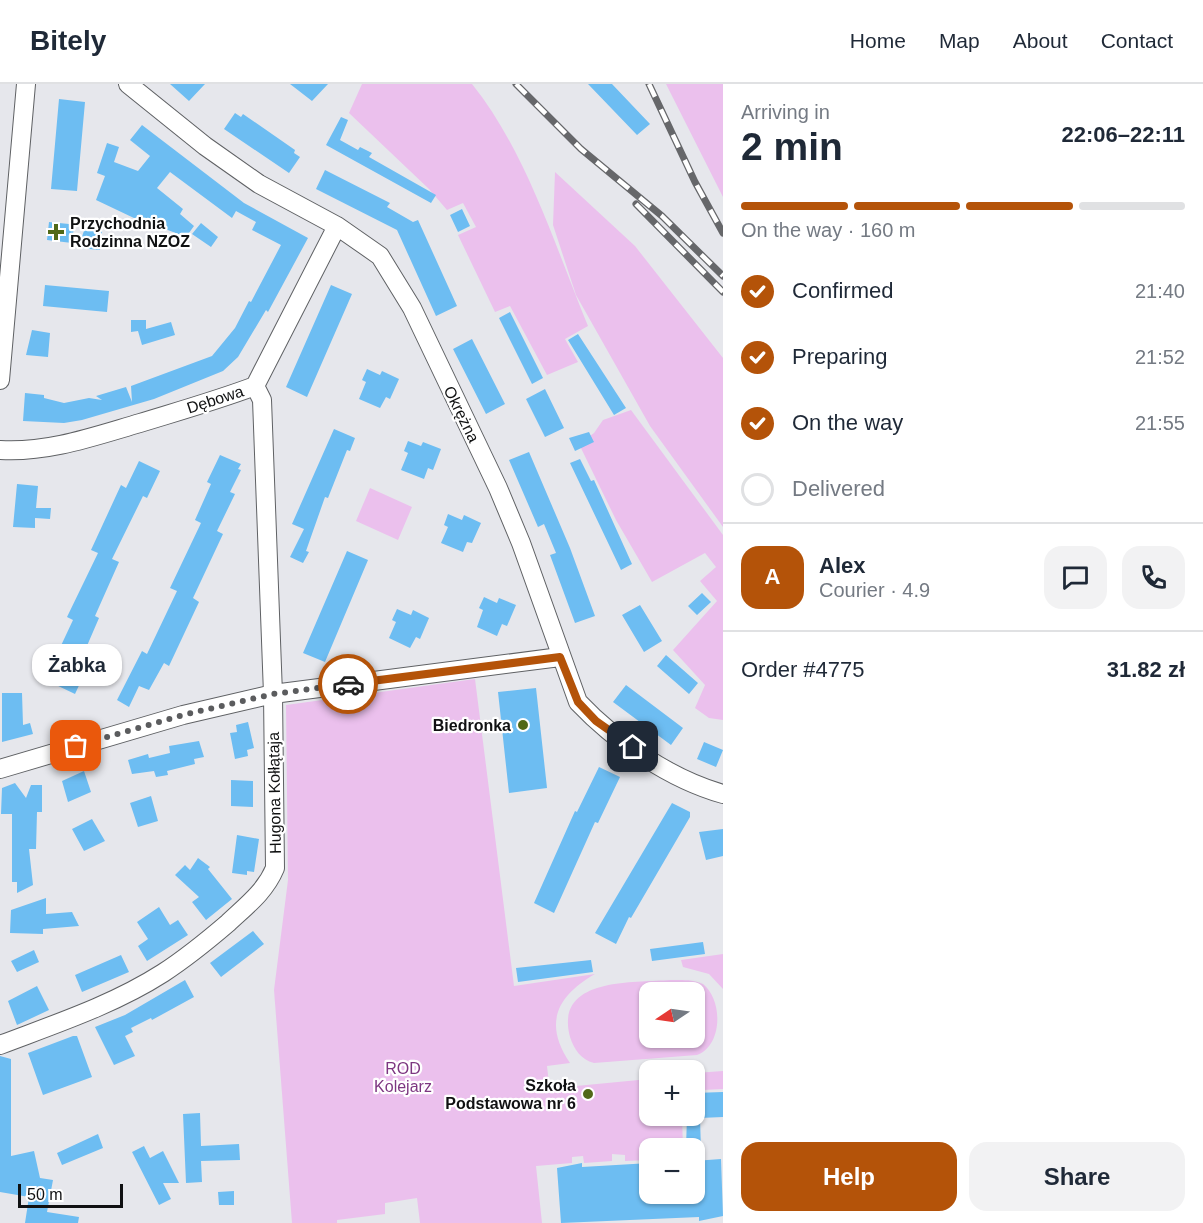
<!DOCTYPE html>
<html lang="en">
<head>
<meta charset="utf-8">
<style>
	body { margin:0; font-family:Arial,sans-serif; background:#f2f2f3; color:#1f2937; height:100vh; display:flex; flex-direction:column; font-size:22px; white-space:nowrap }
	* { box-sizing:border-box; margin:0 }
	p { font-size:20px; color:#747a83 }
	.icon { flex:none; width:33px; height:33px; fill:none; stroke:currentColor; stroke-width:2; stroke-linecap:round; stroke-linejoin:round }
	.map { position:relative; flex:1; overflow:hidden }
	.side { display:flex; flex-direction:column; background:#fff; width:480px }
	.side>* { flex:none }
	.needle { width:39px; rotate:257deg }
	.fabs { position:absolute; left:639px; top:898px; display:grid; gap:12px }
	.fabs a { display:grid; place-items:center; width:66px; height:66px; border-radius:12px; background:#fff; box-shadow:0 2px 4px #0004; font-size:30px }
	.scale { position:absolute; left:18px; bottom:15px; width:105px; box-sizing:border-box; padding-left:6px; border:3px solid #101112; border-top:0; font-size:16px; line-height:21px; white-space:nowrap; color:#101112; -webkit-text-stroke:4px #fff; paint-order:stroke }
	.pin { position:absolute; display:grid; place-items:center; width:51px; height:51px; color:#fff; margin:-26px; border-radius:12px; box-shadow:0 3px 9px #0006 }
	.courier { position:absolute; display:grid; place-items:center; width:60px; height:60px; margin:-30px; border:4px solid #b45309; border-radius:50%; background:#fff; color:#222; box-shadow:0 2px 8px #0007 }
	.bubble { position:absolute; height:42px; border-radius:18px; background:#fff; box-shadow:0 2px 4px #0004; font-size:20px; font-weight:800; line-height:42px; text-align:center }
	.head em { font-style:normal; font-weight:800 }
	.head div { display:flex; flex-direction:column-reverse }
	.head { display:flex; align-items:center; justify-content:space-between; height:102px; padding:0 18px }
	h1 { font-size:39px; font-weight:800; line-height:45px }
	.bar { display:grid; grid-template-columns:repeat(4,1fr); gap:9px 6px; align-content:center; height:72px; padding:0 18px }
	.bar i { height:8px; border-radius:4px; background:#e0e1e3 }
	.bar .active { background:#b45309 }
	.bar p { grid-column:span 4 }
	.line { display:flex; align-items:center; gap:15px; padding:0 18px; border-top:2px solid #e0e1e3 }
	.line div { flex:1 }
	.round { display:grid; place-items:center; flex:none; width:63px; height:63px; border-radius:18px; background:#f2f2f3 }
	ol { padding:0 18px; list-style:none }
	li { display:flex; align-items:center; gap:18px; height:66px }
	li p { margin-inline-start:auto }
	li .icon { padding:6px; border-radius:50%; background:#b45309; color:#fff; stroke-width:4 }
	li:last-child { color:#747a83 }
	li i { width:33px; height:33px; border:3px solid #e0e1e3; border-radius:50% }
	.cta { display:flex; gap:12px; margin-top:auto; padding:12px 18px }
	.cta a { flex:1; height:69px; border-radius:18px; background:#b45309; color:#fff; font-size:24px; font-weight:800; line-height:69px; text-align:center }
	.cta a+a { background:#f2f2f3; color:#1f2937 }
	header { display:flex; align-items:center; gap:36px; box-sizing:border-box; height:84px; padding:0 30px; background:#fff; border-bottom:2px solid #e0e1e3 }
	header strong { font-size:28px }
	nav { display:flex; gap:33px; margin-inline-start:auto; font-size:21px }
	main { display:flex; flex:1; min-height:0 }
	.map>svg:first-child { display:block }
</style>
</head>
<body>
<header>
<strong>Bitely</strong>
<nav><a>Home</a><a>Map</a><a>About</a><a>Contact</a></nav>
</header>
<main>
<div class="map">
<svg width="723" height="1139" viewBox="0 0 723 1139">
	<rect width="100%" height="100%" fill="#e6e7ec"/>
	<path fill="#ebc0ed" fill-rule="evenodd" d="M362 0H472C526 67 555 162 588 242L565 255 578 278 547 291 510 222 495 228 458 151 476 143 463 119 447 126 429 105 349 29Z
		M666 0H723V113Z
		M555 88 635 162 723 274V443L650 342 576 211 553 141Z
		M631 326 723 451V636L709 634 695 624 705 601 673 566 717 517 700 497 716 483 705 469 652 498 616 436 579 360 594 349 603 336Z
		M370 404 412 423 398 456 356 437Z
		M475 595 514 902 595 890C557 912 543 939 570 979L547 982 549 1000 575 997 576 1002 649 995 650 1032H682L683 1065H650L649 1076 625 1077V1071L612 1070V1077L584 1079 583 1072 572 1073V1079L536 1082 542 1139H420L417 1114 385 1119V1130L337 1136V1139H292L274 906 288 796 286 621Z
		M723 870V905L709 890 683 883 681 876Z
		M670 896C680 896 693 895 703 900 723 916 723 961 697 971L594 979C581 976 574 965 570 953 554 893 633 899 670 896ZM650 909H694V954H650Z
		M723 987V1005L702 1006 701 1000 695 1001V989Z"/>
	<path fill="#6dbdf2" d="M170 0H205L189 17Z
		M290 0H328L312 17Z
		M588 0H612L650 40 637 51Z
		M59 15 85 18 77 107 51 105Z
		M235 29 241 33 243 30 295 66 294 69 300 73 289 89 224 45Z
		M341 33 348 36 340 56 358 66 360 63 372 69 369 73 436 111 431 119 326 61Z
		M142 41 244 119 308 154 268 228 266 226 238 273 223 287 154 315 82 336 64 339 23 337 25 309 44 311V314L64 319 89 314 102 316 96 312 126 303 132 318 131 302 212 272 235 244 249 217 251 218 281 161 252 146 256 138 236 127 232 134 170 88 157 104 183 125 180 130 194 142 186 153 147 138 138 132 136 135 96 116 105 92 97 89 107 59 119 63 114 78 138 87 150 72 130 56Z
		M325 86 390 119 387 123 413 138 418 136 457 222 436 232 397 146 316 105Z
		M462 125 470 142 458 148 450 131Z
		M49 138 69 140V143H74L72 159 47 156Z
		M201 139 218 153 211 163 192 150Z
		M85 144 102 146 100 166 78 164Z
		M45 201 109 207 107 228 43 222Z
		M331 201 352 210 307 313 286 303Z
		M510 228 543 294 532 300 499 234Z
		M131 236H146V245L171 238 175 251 142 261 138 247 131 248Z
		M32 246 50 249 48 273 26 271Z
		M578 250 626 324 614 331 568 256Z
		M472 255 505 320 486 330 453 265Z
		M367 285 380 291 382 287 399 295 390 315 386 313 380 324 359 315 366 298 362 296Z
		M545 305 564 344 545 353 526 315Z
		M334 345 355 354 350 367 347 366 328 414 325 413 306 467 309 468 303 479 290 473 304 445 292 440Z
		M589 348 594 358 575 367 569 354Z
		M408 357 421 362 423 358 441 365 433 386 428 384 424 395 401 386 408 369 404 367Z
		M529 368 570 464 595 532 575 539 550 471 556 469 544 440 538 443 509 376Z
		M220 371 241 380 238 385 241 386 230 408 235 410 217 447 223 450 193 514 199 518 169 582 164 579 149 606 139 602 129 623 117 616 142 567 147 570 177 507 170 504 201 439 195 436 211 400 207 398Z
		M580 375 591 397 594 396 632 480 621 486 570 379Z
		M139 377 160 387 147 414 143 412 112 475 119 478 95 532 99 534 80 578 88 582 75 610 52 599 65 572 58 568 73 536 67 533 98 469 91 466 121 401 126 404Z
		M17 400 38 402 36 424H51L50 435 35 434V444L13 443Z
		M448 430 462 436 464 431 481 439 472 459 467 458 463 468 441 459 448 443 444 441Z
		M347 467 368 476 325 578 303 569Z
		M702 509 711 518 697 531 688 522Z
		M484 513 497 519 499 514 516 521 507 542 502 540 497 552 477 543 483 526 479 524Z
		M640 521 662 557 644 568 622 531Z
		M397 525 411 531 413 526 429 534 420 555 416 553 410 564 389 554 396 538 392 536Z
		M666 571 698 599 689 610 657 582Z
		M626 601 683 644 671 661 613 618Z
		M536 604 547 704 509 709 498 608Z
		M2 609H22L23 641 30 639 33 650 2 658Z
		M248 638 254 664 247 666 248 672 235 675 230 649 237 648 236 641Z
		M199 657 204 673 194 675 195 680 167 687 168 691 156 693 154 687 132 690 128 676 148 670 149 674 170 669 169 662Z
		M704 658 723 666 716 683 697 675Z
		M599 683 620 693 598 739 595 738 554 829 534 819 575 727 577 728Z
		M84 687 91 708 68 718 62 697Z
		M231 696 253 697V723L231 722Z
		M15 699 26 714 31 701H42V728H37L36 765H29L33 801 17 809V798H12V730H1L2 704Z
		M151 712 158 737 138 743 130 719Z
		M672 719 690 728V733L631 834 629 833 616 860 595 849Z
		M92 735 105 757 84 767 72 745Z
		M723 745V772L706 776 699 748Z
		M237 751 259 755 254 788 247 787V791L232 789Z
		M198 774 210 783 208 785 232 815 206 836 192 818 199 813 175 791 185 781 190 786Z
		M46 814V830L72 828 79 842 43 845V850L10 849 11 826Z
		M159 823 170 841 178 836 188 851 147 877 138 862 148 855 137 838Z
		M253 847 264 860 221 893 210 879Z
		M703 858 705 870 652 877 650 865Z
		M34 866 39 878 17 888 11 877Z
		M121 871 129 888 82 908 75 891Z
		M591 876 593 888 518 898 516 884Z
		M185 896 194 913 152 936 151 934 131 944 133 948 125 952 135 972 114 981 95 943 125 931Z
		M37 902 49 926 17 941 8 917Z
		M73 952H77L92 993 43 1011 28 969Z
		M0 972 11 975V1072L34 1067 40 1094 53 1096 47 1128 79 1133 78 1139H25L29 1113 0 1108Z
		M723 1008V1033L700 1034 701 1066 686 1064 687 1032H694V1009Z
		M200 1029 201 1062 239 1060 240 1076 201 1077 202 1098 186 1099 183 1030Z
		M98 1050 103 1064 62 1081 57 1069Z
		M144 1062 150 1074 163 1067 179 1099H163L171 1115 159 1121 132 1068Z
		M721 1075 723 1132 699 1137V1133L561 1139 557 1084 582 1079V1083L650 1079V1110L665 1112 694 1110V1077Z
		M234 1107V1121H219L218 1108Z"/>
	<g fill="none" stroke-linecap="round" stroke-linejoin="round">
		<g stroke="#5f6164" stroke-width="20">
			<path id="minor" d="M128 0 205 62 259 100 337 142 380 172 412 224 498 404 521 459 578 618C616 658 670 695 723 710
				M0 296 26 0
				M0 366C48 369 95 352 140 339 179 327 218 316 255 302L337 142
				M0 685 183 631 273 610 560 573
				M0 961C55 940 113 921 163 889 186 874 207 857 228 839 246 822 265 808 275 784L273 610 262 316 255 302"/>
		</g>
		<use href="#minor" stroke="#fff" stroke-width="18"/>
		<g stroke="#66676a" stroke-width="7">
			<path id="rail" d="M516 0 581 65 662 132 723 192
				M649 0 695 98 723 149
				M636 120 723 208"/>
		</g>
		<use href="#rail" stroke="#fff" stroke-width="4.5" stroke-dasharray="14" stroke-linecap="butt"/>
	</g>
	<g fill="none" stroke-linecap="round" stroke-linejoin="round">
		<path stroke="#5b5c5e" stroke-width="6" stroke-dasharray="0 10.8" d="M76 662 183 631 273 610 348 600"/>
		<path stroke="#b45309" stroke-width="8" d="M348 600 560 573 578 618 596 637 633 663"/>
	</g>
	<g fill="#516918" stroke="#fff" stroke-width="2">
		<path d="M53 139h6v6h6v6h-6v6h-6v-6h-6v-6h6z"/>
		<circle cx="523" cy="641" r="6"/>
		<circle cx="588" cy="1010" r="6"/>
	</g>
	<g text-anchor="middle" stroke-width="4.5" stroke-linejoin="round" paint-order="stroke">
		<g font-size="16" font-weight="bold" fill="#101112" stroke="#fff" text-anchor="end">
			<text x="70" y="145" text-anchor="start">Przychodnia<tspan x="70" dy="18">Rodzinna NZOZ</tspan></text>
			<text x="511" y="647">Biedronka</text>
			<text x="576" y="1007">Szkoła<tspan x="576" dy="18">Podstawowa nr 6</tspan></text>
		</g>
		<g font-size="16" fill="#101112" stroke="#fff">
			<text transform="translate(215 315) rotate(-18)" y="6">Dębowa</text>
			<text transform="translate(462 330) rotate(64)" y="6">Okrężna</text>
			<text transform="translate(274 709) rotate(-91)" y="6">Hugona Kołłątaja</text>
		</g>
		<g font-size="16" fill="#7d3681" stroke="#fff">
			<text x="403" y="990">ROD<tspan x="403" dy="18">Kolejarz</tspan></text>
		</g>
	</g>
</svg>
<div class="fabs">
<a><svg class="needle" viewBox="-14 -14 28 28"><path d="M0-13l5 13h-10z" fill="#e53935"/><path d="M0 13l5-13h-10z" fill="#747a83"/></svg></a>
<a>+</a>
<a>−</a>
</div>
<div class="scale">50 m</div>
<div class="pin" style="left:76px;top:662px;background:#ea580c"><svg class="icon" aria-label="bag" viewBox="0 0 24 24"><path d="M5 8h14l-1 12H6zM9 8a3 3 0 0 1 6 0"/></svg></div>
<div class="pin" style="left:633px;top:663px;background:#1f2937"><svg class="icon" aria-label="home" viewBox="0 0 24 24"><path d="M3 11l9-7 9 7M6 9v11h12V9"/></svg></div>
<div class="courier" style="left:348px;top:600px"><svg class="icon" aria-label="car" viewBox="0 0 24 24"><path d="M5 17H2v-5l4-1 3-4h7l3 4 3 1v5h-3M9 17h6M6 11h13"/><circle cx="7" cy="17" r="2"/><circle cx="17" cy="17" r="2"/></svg></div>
<div class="bubble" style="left:32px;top:560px;width:90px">Żabka</div>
</div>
<section class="side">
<div class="head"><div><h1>2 min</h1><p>Arriving in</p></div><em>22:06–22:11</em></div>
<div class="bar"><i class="active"></i><i class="active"></i><i class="active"></i><i></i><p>On the way · 160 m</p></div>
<ol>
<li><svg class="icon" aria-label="check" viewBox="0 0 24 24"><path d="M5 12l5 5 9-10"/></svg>Confirmed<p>21:40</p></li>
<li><svg class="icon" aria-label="check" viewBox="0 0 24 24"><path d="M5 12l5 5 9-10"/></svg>Preparing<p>21:52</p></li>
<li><svg class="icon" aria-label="check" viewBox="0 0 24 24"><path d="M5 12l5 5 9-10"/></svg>On the way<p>21:55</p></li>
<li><i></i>Delivered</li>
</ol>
<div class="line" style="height:108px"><b class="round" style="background:#b45309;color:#fff">A</b><div><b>Alex</b><p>Courier · 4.9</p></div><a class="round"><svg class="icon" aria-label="chat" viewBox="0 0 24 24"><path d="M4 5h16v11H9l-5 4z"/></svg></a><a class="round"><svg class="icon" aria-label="phone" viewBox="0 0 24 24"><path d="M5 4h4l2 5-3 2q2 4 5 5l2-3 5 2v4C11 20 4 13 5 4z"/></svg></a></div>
<div class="line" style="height:78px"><div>Order #4775</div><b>31.82 zł</b></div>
<div class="cta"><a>Help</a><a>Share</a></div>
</section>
</main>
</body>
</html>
